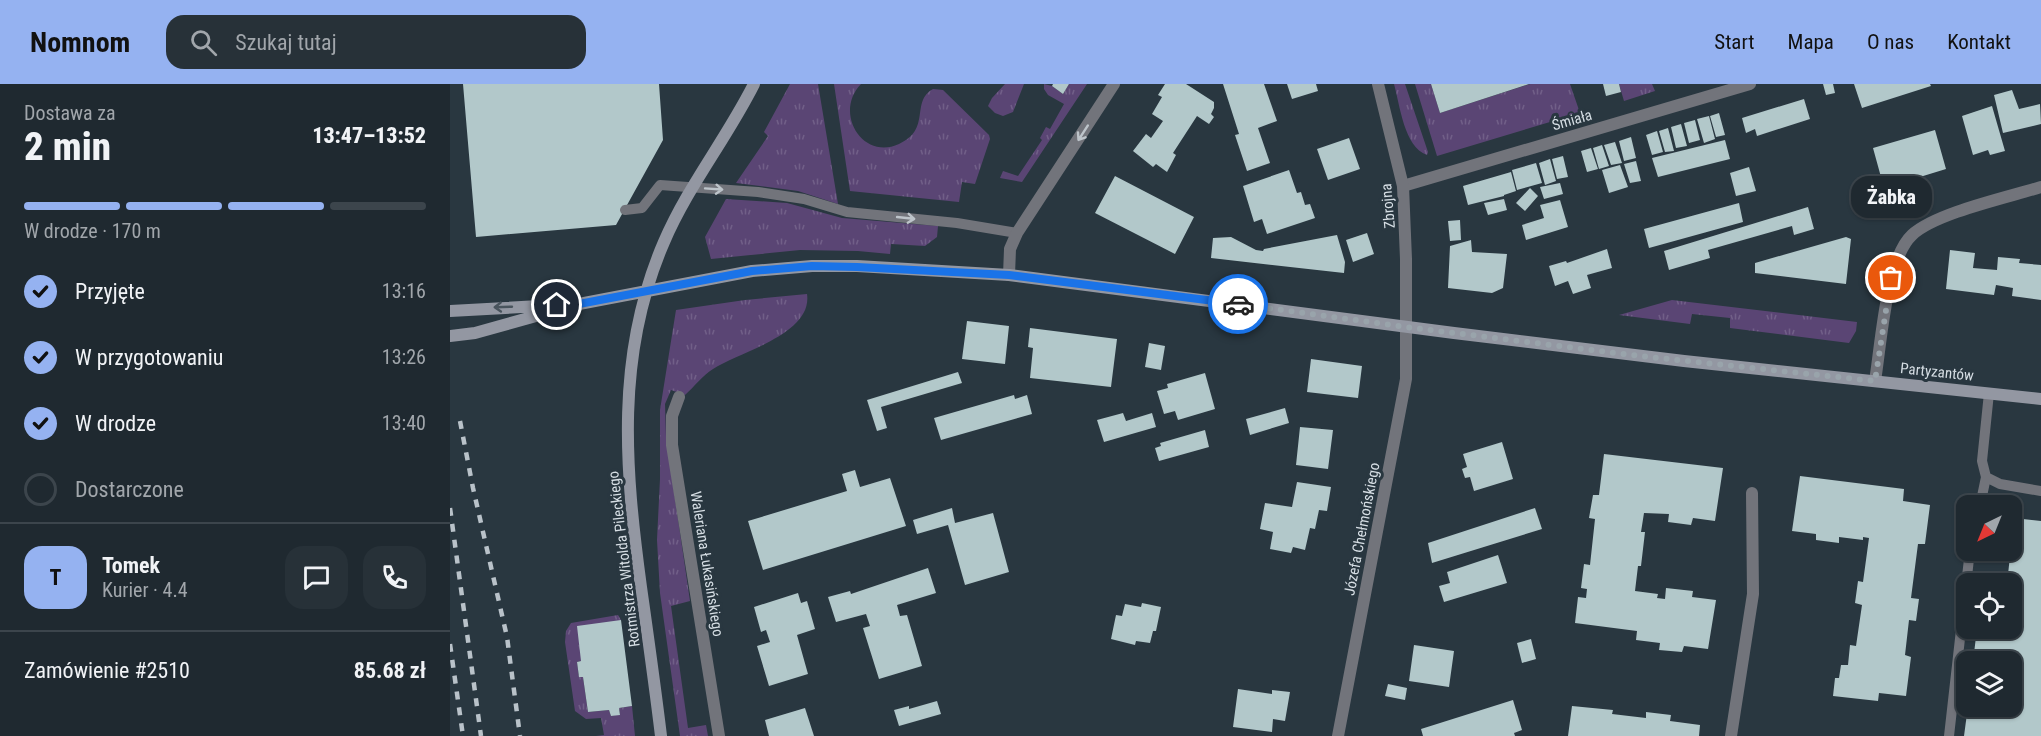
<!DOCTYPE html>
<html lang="pl">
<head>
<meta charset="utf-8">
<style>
	body { margin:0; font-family:"Roboto Condensed",sans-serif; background:#273138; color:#f1f3f6; height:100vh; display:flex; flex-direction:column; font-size:22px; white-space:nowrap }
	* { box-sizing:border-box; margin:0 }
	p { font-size:20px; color:#a1a6ab }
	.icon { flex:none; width:33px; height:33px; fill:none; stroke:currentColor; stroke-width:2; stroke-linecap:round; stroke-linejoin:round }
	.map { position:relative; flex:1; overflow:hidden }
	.side { display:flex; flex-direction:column; background:#1f2930; width:450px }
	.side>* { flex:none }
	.needle { width:39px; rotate:223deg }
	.fabs { position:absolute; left:1506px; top:411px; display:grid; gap:12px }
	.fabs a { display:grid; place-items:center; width:66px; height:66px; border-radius:12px; background:#1f2930; box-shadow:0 2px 4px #0004,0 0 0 2px #3c454c; font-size:30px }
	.pin { position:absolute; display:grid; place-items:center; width:51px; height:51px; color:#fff; margin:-26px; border:3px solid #fff; border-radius:50%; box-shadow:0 2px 6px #0007 }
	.courier { position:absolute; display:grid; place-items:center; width:60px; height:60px; margin:-30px; border:4px solid #1a73e8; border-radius:50%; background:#fff; color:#222; box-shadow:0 2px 8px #0007 }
	.bubble { position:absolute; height:42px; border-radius:18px; background:#1f2930; box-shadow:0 2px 4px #0004,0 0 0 2px #3c454c; font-size:20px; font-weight:800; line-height:42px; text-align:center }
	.headline em { font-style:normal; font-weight:800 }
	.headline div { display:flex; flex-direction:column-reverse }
	.headline { display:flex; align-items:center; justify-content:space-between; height:102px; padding:0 24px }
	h1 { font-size:39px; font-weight:800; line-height:45px }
	.bar { display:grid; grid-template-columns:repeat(4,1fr); gap:9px 6px; align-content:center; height:72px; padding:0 24px }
	.bar i { height:8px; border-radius:4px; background:#3c454c }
	.bar .on { background:#95b2f1 }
	.bar p { grid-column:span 4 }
	.line { display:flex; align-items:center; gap:15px; padding:0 24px; border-top:2px solid #3c454c }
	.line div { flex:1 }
	.round { display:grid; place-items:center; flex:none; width:63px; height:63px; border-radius:18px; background:#273138 }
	ol { padding:0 24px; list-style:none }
	li { display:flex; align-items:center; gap:18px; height:66px }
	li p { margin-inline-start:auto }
	li .icon { padding:6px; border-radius:50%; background:#95b2f1; color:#111; stroke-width:4 }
	li:last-child { color:#a1a6ab }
	li i { width:33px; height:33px; border:3px solid #3c454c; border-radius:50% }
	header { display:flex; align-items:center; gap:36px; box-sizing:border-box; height:84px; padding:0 30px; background:#95b2f1; color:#111 }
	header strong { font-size:28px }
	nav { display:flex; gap:33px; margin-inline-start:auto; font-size:21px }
	.search { width:420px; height:54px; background:#273138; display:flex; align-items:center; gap:15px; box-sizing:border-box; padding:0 21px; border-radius:18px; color:#a1a6ab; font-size:22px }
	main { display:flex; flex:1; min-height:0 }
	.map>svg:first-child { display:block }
</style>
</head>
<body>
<header>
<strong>Nomnom</strong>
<div class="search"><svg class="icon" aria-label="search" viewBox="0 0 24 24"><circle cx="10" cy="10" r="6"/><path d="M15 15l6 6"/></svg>Szukaj tutaj</div>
<nav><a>Start</a><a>Mapa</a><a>O nas</a><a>Kontakt</a></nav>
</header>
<main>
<section class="side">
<div class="headline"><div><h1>2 min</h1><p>Dostawa za</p></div><em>13:47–13:52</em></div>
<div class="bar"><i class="on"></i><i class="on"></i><i class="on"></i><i></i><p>W drodze · 170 m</p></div>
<ol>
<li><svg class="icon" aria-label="check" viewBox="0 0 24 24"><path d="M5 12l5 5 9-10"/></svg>Przyjęte<p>13:16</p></li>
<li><svg class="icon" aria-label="check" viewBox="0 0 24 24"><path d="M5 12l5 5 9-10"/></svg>W przygotowaniu<p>13:26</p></li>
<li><svg class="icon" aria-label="check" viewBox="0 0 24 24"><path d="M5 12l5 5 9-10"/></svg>W drodze<p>13:40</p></li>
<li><i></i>Dostarczone</li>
</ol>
<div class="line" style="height:108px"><b class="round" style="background:#95b2f1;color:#111">T</b><div><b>Tomek</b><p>Kurier · 4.4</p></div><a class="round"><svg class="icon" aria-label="chat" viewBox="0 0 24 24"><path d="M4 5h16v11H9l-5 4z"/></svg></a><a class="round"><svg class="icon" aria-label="phone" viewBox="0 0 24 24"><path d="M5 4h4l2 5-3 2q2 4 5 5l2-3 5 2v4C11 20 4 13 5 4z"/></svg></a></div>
<div class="line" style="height:78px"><div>Zamówienie #2510</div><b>85.68 zł</b></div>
</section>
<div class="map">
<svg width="1591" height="652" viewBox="0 0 1591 652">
	<defs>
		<pattern id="grass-tufts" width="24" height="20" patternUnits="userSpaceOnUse" patternTransform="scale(1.5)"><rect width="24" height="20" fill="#5a4574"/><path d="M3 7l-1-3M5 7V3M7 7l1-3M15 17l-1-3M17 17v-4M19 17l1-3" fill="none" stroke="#715f88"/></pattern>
	</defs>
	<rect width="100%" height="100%" fill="#293740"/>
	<path fill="url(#grass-tufts)" d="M340 0H368L388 120 348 107 286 99 318 52 314 48Z
		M384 0H411C383 29 413 77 449 60 482 45 460 18 483 5L493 6 539 51 540 55 525 100 512 98 509 118 400 107Z
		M555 0H574L563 28 553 32 545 29 538 22 542 14Z
		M594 0 602 2 613 10 619 0H637L572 98 550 94 553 87 568 92 592 56 590 54 596 43 600 45 614 20 598 11 594 5Z
		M944 0H955L978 68 977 71C954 63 950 21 944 0Z
		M965 0H981L990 29 1080 0H1120L1130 29 987 72Z
		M1169 0H1202L1205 7 1174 17Z
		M276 115 337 119 392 134 488 142 487 153 475 162 441 160 440 170 408 167 350 166 261 175 255 153Z
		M357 210C363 251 288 268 263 285 253 291 244 303 235 311L221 306 215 320 216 353 240 517 221 522 238 644 256 641 258 652H230L210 509 207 456 210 395V326L226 226 295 216Z
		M1222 216 1407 238 1406 247 1399 259 1280 244V234L1242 230 1240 240 1169 231Z
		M168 531 171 536 131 577 127 578 129 593H133L138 628 159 626 161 632 170 630 169 624 182 622 185 652H146L154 651 151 634 136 635 125 627 115 558 116 547 121 539Z"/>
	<path fill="#b2c8ca" d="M13 0H209L213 56 166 141 26 153Z
		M603 0H619L613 10 602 2Z
		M715 0H736L764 18V24L761 30 764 33 759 40 747 32 723 69 726 71 717 88 706 80 703 83 683 67 696 50 701 54 713 37 702 30 712 13 708 11Z
		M773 0H814L827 37 808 44 820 79 797 87 785 51 789 50Z
		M837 0H866L868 7 842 15Z
		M981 0H1079L990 29Z
		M1153 0H1169L1171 8 1156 12Z
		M1373 0H1383L1385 9 1376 11Z
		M1404 0H1480L1481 2 1412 24Z
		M1562 6 1569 25 1590 20 1591 40 1553 49 1544 11Z
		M1354 15 1360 35 1307 52 1305 45 1296 49 1292 34Z
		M1542 22 1555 67 1540 71 1538 66 1523 71 1512 32Z
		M1269 29 1275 51 1266 53 1260 32Z
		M1259 32 1265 55 1254 59 1247 35Z
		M1245 36 1250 56 1239 59 1234 39Z
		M1231 40 1237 62 1226 64 1221 43Z
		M1218 44 1224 67 1215 68 1209 47Z
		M1485 46 1496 85 1434 104 1423 64Z
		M1207 47 1213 68 1202 71 1196 51Z
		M1181 53 1186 74 1174 77 1169 57Z
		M899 54 910 85 878 96 867 65Z
		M1275 56 1280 75 1208 93 1202 74Z
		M1165 58 1172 79 1161 81 1154 61Z
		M1152 61 1159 82 1149 85 1143 64Z
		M1141 64 1148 85 1137 88 1131 67Z
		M1113 72 1118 93 1107 95 1102 75Z
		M1100 75 1106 97 1095 101 1089 79Z
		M1186 77 1191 97 1180 99 1174 80Z
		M1086 79 1092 99 1067 106 1062 86Z
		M1170 81 1178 103 1159 109 1152 86Z
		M1299 83 1306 107 1286 112 1280 89Z
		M839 86 847 109 851 108 855 121 860 120 865 134 817 150 812 135 804 138 793 102Z
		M1061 88 1066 107 1054 111V112L1018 121 1013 102Z
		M665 92 744 133 725 170 645 129Z
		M1110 99 1113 110 1094 115 1090 103Z
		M1080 104 1088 112 1075 127 1066 119Z
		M1054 115 1057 126 1038 131 1034 119Z
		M1110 116 1118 143 1076 156 1072 141 1094 134 1090 121Z
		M1289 119 1293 138 1199 164 1194 145Z
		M1358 123 1364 145 1344 151 1342 142 1258 166 1260 174 1219 186 1214 167Z
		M1010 136 1011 156 1000 157 998 137Z
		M917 149 924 170 903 178 896 156Z
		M887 151 895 178 894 189 761 174 763 154 781 153 806 166 813 167 814 165Z
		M1396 153 1401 155 1396 200 1305 189V179Z
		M1021 156 1022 168 1057 170 1053 204 1042 209 998 204 1000 162Z
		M1157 165 1162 184 1137 191 1141 204 1123 210 1118 197 1105 202 1099 182 1116 177 1117 179Z
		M1500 166 1525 169 1523 184 1547 186 1548 173 1570 175 1569 179 1591 181V216L1562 212 1563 204 1546 201 1544 211 1496 205Z
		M517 237 559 242 555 280 512 275Z
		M580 244 667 255 661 303 580 294 583 264 578 263Z
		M699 259 715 262 711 286 695 283Z
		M861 275 912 282 908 314 857 308Z
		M508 288 512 299 431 323 437 344 427 347 417 316Z
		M755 289 765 325 728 336 725 327 714 330 707 307 718 304 717 300Z
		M564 311 565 315 577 311 582 330 491 356 484 334Z
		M835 324 839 339 800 351 796 335Z
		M673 329 676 337 702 329 706 343 654 358 647 336Z
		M850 343 883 346 878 385 846 381Z
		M755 346 759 363 709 377 705 364 711 362 710 359Z
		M1052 358 1063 395 1024 407 1020 393 1015 394 1012 385 1017 383 1013 370Z
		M1154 370 1273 384 1265 437 1243 434 1241 441 1218 438 1219 430 1194 429 1191 448H1195L1191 482H1188L1185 507 1208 510 1207 514 1215 515 1216 504 1243 507 1242 513 1266 516 1258 565 1234 562 1232 568 1209 566 1210 559 1186 556 1187 547 1125 539 1128 513 1136 514 1137 505 1131 504 1134 480 1140 481 1145 435 1139 434 1143 411H1149Z
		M405 386 410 403 440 394 456 442 313 486 298 437 397 407 392 390Z
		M1350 392 1454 405 1453 417 1480 421 1475 460H1468L1461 514 1469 515 1466 537 1459 536 1455 571 1461 573 1456 612 1429 609 1428 617 1383 612 1385 594H1389L1391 581H1398L1400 561 1406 562 1412 521 1405 519 1408 497 1413 498 1419 454 1413 453V456L1389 453V459L1366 456V450L1342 447Z
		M847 398 881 403 877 427 869 426 865 445 860 444 855 466 843 463 841 469 820 465 823 448 810 445 815 419 842 423Z
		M502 424 505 439 543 429 559 488 515 501 498 441 467 450 463 436Z
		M1085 424 1092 445 982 479 978 459Z
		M1564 434 1591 437V652H1514L1518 622H1562V578H1523L1527 544H1562V500H1557Z
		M1048 471 1057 499 994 518 989 502 1000 499 997 488Z
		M478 484 486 509 447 521 450 532 457 531 472 582 429 595 413 544 420 542 416 530 386 538 378 513 400 507 401 510Z
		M348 509 351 519 357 517 365 545 347 551 358 590 319 602 307 562 320 558 316 546 311 548 304 523Z
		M692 519 711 523 706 547H703L700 559 686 557 685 561 661 555 666 531 672 532 675 520 691 523Z
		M171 536 182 622 169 624 170 631 161 632 159 626 138 628 133 593H129L127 578 131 577 127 542Z
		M1081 555 1086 575 1072 579 1067 559Z
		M964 561 1004 567 999 603 959 597Z
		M938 600 957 604 955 616 935 612Z
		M788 605 822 610V606L840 608 835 637 823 635 822 648 783 643Z
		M1063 616 1072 646 1064 649 1065 652H973L971 645Z
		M487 617 491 630 449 642 444 626 459 622V625Z
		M1122 622 1163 626 1162 630 1196 634V628L1221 631 1220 637 1250 641 1249 652H1118Z
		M355 624 364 652H319L315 636Z"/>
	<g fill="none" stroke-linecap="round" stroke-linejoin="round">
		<path stroke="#72747b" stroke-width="10" d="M175 126 192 124 210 101 308 108 354 115 397 128 507 139 567 149
			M1539 309 1532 377 1536 393 1550 400 1591 407
			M1530 422 1536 393
			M1499 652 1520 466"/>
		<path stroke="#72747b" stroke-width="12" d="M953 102 1300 0
			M559 191 560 165 567 149 664 0
			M1425 297C1431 261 1436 175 1462 151 1485 129 1559 113 1591 103
			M229 313 222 332V361L269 652
			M888 652 956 295V243
			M1281 652 1303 510 1302 409"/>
		<path stroke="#72747b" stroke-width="12" d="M928 0 953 102 956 175V243"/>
		<path stroke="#9397a2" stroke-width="12" d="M0 227 107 221
			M0 252 25 249 129 220 302 187 362 182H407L559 191 1004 249 1234 277 1591 315
			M211 652C205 602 198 553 191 503 175 385 165 271 214 158 238 102 277 54 304 0"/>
		<path stroke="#b9c2c9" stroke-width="4.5" stroke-dasharray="8 8" stroke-linecap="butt" d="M10 337 23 404 57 553 70 652
			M0 424 31 652
			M0 560 13 652"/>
	</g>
	<defs><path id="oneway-shaft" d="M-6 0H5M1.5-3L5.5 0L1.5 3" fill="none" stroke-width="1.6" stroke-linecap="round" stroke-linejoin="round" transform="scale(1.5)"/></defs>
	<g stroke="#bdc4ca">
		<use href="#oneway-shaft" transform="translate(633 49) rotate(123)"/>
		<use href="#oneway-shaft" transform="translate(264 105) rotate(4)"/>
		<use href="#oneway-shaft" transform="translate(456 134) rotate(6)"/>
	</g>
	<use stroke="#49545d" href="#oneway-shaft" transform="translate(53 223) rotate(178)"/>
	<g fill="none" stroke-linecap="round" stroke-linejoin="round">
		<path stroke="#99a4ab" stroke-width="6" stroke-dasharray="0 10.8" d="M788 220 956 243 1190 272 1425 297 1441 194"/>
		<path stroke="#1a73e8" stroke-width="8" d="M107 221 129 220 302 187 362 182 407 183 559 191 788 220"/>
	</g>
	<g text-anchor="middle" stroke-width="6" stroke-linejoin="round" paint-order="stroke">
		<g font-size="15" fill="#d6dee4" stroke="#293740">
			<text transform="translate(1122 36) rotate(-16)" y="5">Śmiała</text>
			<text transform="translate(938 122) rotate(-95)" y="5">Zbrojna</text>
			<text transform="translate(1487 288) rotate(6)" y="5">Partyzantów</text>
			<text transform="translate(912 445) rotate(-79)" y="5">Józefa Chełmońskiego</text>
			<text transform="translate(174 475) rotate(-97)" y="5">Rotmistrza Witolda Pileckiego</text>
			<text transform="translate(257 480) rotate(81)" y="5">Waleriana Łukasińskiego</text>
		</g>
	</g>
</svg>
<div class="fabs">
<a><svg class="needle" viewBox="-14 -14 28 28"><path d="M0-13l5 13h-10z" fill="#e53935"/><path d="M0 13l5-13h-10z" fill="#a1a6ab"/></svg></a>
<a><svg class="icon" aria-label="locate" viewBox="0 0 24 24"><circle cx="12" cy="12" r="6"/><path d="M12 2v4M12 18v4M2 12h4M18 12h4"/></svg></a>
<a><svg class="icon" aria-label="layers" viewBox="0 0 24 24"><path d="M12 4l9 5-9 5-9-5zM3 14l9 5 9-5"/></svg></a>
</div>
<div class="pin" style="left:1441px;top:194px;background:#ea580c"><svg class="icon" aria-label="bag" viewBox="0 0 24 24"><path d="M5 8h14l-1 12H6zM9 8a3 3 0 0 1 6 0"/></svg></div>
<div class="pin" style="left:107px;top:221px;background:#1f2937"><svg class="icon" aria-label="home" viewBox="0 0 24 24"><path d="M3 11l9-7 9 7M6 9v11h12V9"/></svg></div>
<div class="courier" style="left:788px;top:220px"><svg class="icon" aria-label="car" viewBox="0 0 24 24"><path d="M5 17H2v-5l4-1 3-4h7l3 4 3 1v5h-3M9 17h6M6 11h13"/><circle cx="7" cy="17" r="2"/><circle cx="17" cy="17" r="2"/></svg></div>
<div class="bubble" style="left:1401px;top:92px;width:81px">Żabka</div>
</div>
</main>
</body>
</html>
